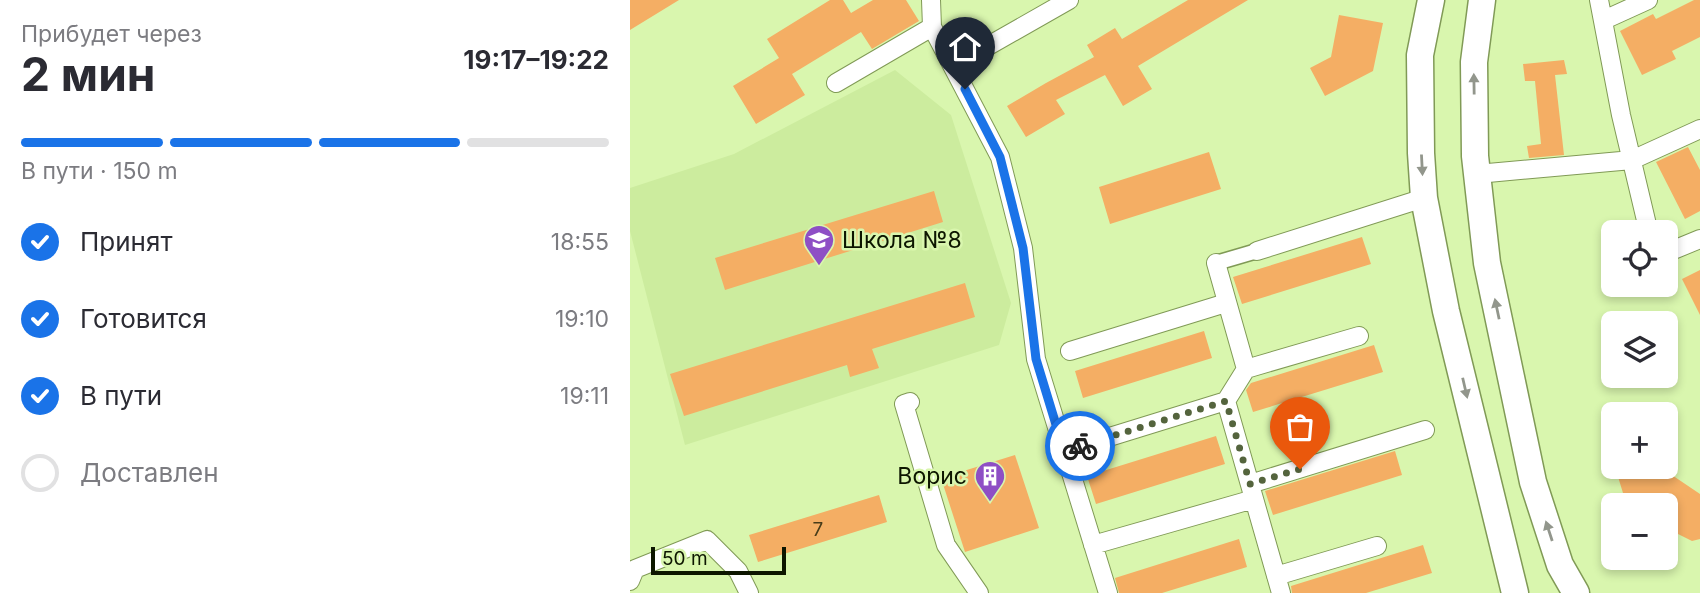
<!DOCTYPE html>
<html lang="ru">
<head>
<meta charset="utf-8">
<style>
	body { margin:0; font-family:Inter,sans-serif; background:#f2f2f3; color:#2b2b33; height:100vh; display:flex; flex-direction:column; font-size:26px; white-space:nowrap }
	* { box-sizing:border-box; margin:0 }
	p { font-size:23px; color:#7c7c81 }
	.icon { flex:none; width:38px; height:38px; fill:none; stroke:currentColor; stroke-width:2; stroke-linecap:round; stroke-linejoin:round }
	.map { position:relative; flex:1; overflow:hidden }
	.panel { display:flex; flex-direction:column; background:#fff; width:630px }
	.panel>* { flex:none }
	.controls { position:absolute; left:971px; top:220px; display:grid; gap:14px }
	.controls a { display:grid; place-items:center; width:77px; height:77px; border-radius:10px; background:#fff; box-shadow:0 4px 10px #0003; font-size:35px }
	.scale { position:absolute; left:21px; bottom:18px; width:135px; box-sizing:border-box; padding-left:7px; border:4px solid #0d1600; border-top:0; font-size:19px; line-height:24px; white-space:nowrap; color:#0d1600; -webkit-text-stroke:5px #d9f6ae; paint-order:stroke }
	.pin { position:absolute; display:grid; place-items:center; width:60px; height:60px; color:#fff; margin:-72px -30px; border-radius:50% 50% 50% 0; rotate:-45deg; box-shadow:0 0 7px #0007 }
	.pin .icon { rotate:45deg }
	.courier { position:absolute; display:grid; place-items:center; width:70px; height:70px; margin:-35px; border:5px solid #1a73e8; border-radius:50%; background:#fff; color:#222; box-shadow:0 2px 9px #0007 }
	.headline em { font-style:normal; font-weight:700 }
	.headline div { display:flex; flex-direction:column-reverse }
	.headline { display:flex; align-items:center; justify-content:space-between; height:119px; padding:0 21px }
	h1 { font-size:46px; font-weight:700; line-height:52px }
	.bar { display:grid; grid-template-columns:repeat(4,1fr); gap:10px 7px; align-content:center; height:84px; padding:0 21px }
	.bar i { height:9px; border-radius:5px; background:#e1e1e2 }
	.bar .selected { background:#1a73e8 }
	.bar p { grid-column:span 4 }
	ol { padding:0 21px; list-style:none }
	li { display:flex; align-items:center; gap:21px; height:77px }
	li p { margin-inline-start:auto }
	li .icon { padding:7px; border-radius:50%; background:#1a73e8; color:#fff; stroke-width:4 }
	li:last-child { color:#7c7c81 }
	li i { width:38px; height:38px; border:4px solid #e1e1e2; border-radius:50% }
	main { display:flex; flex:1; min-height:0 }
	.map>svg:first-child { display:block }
</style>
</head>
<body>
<main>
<section class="panel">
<div class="headline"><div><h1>2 мин</h1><p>Прибудет через</p></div><em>19:17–19:22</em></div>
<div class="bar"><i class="selected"></i><i class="selected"></i><i class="selected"></i><i></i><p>В пути · 150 m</p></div>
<ol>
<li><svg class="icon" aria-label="check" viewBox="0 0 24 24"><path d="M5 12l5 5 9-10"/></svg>Принят<p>18:55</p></li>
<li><svg class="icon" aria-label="check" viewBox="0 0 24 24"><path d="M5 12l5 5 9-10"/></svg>Готовится<p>19:10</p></li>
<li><svg class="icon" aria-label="check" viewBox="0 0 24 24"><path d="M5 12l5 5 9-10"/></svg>В пути<p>19:11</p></li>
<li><i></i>Доставлен</li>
</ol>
</section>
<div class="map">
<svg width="1070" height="593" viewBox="0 0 1070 593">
	<rect width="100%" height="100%" fill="#d9f6ae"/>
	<path fill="#ccec9e" d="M265 70 321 115 381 303 369 345 55 445 0 231V188L104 154Z"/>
	<path fill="#f4ae64" d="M0 0H49L0 30Z
		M200 0H213L221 13 243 0H276L289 21 242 49 231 32 162 74 175 95 126 124 103 86 149 58 137 39Z
		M558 0H618L508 66 522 89 493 106 475 75 426 100 435 114 396 137 377 106 416 83 464 57 457 45 485 28 492 39Z
		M1064 0H1070V37L1042 51 1046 59 1012 75 990 31 1023 14 1026 19Z
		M709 15 753 23 743 71 695 96 680 68 701 57Z
		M934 60 937 74 925 75 934 155 899 158 897 146 911 144 905 81H895L893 64Z
		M1058 147 1070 170V211L1055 219 1026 162Z
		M579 152 591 189 480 224 469 187Z
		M304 191 313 222 95 290 85 258Z
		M732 237 741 264 612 304 603 277Z
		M1070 270V315L1052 279Z
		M335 283 345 317 242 349 249 368 220 377 217 365 54 416 40 374Z
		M574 331 582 358 453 398 445 371Z
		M744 345 753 372 623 412 616 390 621 383Z
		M586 436 595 464 466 504 457 476Z
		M765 451 772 475 643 515 635 491Z
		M385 455 409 528 335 552 311 478Z
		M985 467H1030L1070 494V539L1062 541 1036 528V506H997Z
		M249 495 257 522 128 562 119 535Z
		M609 539 617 567 532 593H489L485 578Z
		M793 545 802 573 736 593H662L661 586Z"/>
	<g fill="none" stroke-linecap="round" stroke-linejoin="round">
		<g stroke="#809a56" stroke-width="17">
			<path id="pedestrian" d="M586 263 627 251"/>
		</g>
		<g stroke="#809a56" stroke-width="20">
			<path id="minor" d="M301 0 302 27 370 157 393 248 406 359 478 593
				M969 0 991 115 1019 233
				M974 20 1018 0
				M323 66 439 0
				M206 83 302 27
				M847 174 1002 160 1070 129
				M627 251 794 198
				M1036 253 1070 239
				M586 263 616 369 596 401 651 593
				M440 351 596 303
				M616 369 729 336
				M280 402 274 404 316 545 349 593
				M434 451 596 401
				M620 484 795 430
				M463 545 624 499
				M646 576 747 546
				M0 581 5 569 77 540 108 571 119 593"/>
		</g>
		<g stroke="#809a56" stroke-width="29">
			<path id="secondary" d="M801 0 790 55 791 153 794 198 816 311 885 593
				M852 0 844 62 845 156 857 263 903 482 930 565 946 593"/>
		</g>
		<use href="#pedestrian" stroke="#fff" stroke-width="14"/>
		<use href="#minor" stroke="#fff" stroke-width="18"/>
		<use href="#secondary" stroke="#fff" stroke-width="26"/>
	</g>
	<defs><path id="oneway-solid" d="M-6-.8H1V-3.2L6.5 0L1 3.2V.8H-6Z" transform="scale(1.75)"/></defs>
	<g fill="#92968c">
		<use href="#oneway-solid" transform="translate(844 84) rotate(-91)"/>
		<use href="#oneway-solid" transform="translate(792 165) rotate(87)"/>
		<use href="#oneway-solid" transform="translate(867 309) rotate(-102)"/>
		<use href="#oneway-solid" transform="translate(835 388) rotate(77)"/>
		<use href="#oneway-solid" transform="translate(919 531) rotate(-108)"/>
	</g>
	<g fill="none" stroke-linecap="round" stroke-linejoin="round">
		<path stroke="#54643d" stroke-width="7" stroke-dasharray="0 12.6" d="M450 446 596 401 620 484 670 469"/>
		<path stroke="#1a73e8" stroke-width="9" d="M335 89 370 157 393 248 406 359 434 451 450 446"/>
	</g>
	<defs>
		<g id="school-pin" transform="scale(1.575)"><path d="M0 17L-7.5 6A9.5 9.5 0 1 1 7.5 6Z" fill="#8e4fc5" stroke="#d9f6ae"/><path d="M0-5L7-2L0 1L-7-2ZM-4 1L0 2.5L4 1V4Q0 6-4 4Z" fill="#fff"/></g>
		<g id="building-pin" transform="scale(1.575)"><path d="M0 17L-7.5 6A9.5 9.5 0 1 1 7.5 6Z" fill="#8e4fc5" stroke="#d9f6ae"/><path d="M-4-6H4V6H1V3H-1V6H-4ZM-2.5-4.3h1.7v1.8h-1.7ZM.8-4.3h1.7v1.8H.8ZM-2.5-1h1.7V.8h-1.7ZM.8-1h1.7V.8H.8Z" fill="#fff"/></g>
	</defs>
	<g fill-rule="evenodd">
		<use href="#school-pin" x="189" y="240"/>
		<use href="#building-pin" x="360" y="476"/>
	</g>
	<g text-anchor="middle" stroke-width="5" stroke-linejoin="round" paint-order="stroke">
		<g font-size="19" fill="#473c19">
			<text x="188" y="536">7</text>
		</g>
		<g font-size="23" fill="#0d1600" stroke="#d9f6ae" text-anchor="start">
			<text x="212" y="248">Школа №8</text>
			<text x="337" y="484" text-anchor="end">Ворис</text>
		</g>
	</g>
</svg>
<div class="controls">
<a><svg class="icon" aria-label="locate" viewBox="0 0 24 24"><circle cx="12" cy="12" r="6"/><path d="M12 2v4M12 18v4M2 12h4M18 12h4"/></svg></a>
<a><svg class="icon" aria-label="layers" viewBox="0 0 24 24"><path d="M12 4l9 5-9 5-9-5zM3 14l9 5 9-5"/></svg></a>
<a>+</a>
<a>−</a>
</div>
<div class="scale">50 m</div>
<div class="pin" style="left:670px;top:469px;background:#ea580c"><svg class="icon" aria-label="bag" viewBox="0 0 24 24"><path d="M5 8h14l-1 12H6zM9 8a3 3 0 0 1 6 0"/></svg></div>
<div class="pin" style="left:335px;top:89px;background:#1f2937"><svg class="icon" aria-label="home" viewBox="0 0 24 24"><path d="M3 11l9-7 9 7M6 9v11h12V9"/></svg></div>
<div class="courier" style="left:450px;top:446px"><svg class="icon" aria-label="bike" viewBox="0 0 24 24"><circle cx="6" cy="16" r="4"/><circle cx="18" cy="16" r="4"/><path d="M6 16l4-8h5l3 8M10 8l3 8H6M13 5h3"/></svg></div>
</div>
</main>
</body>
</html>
